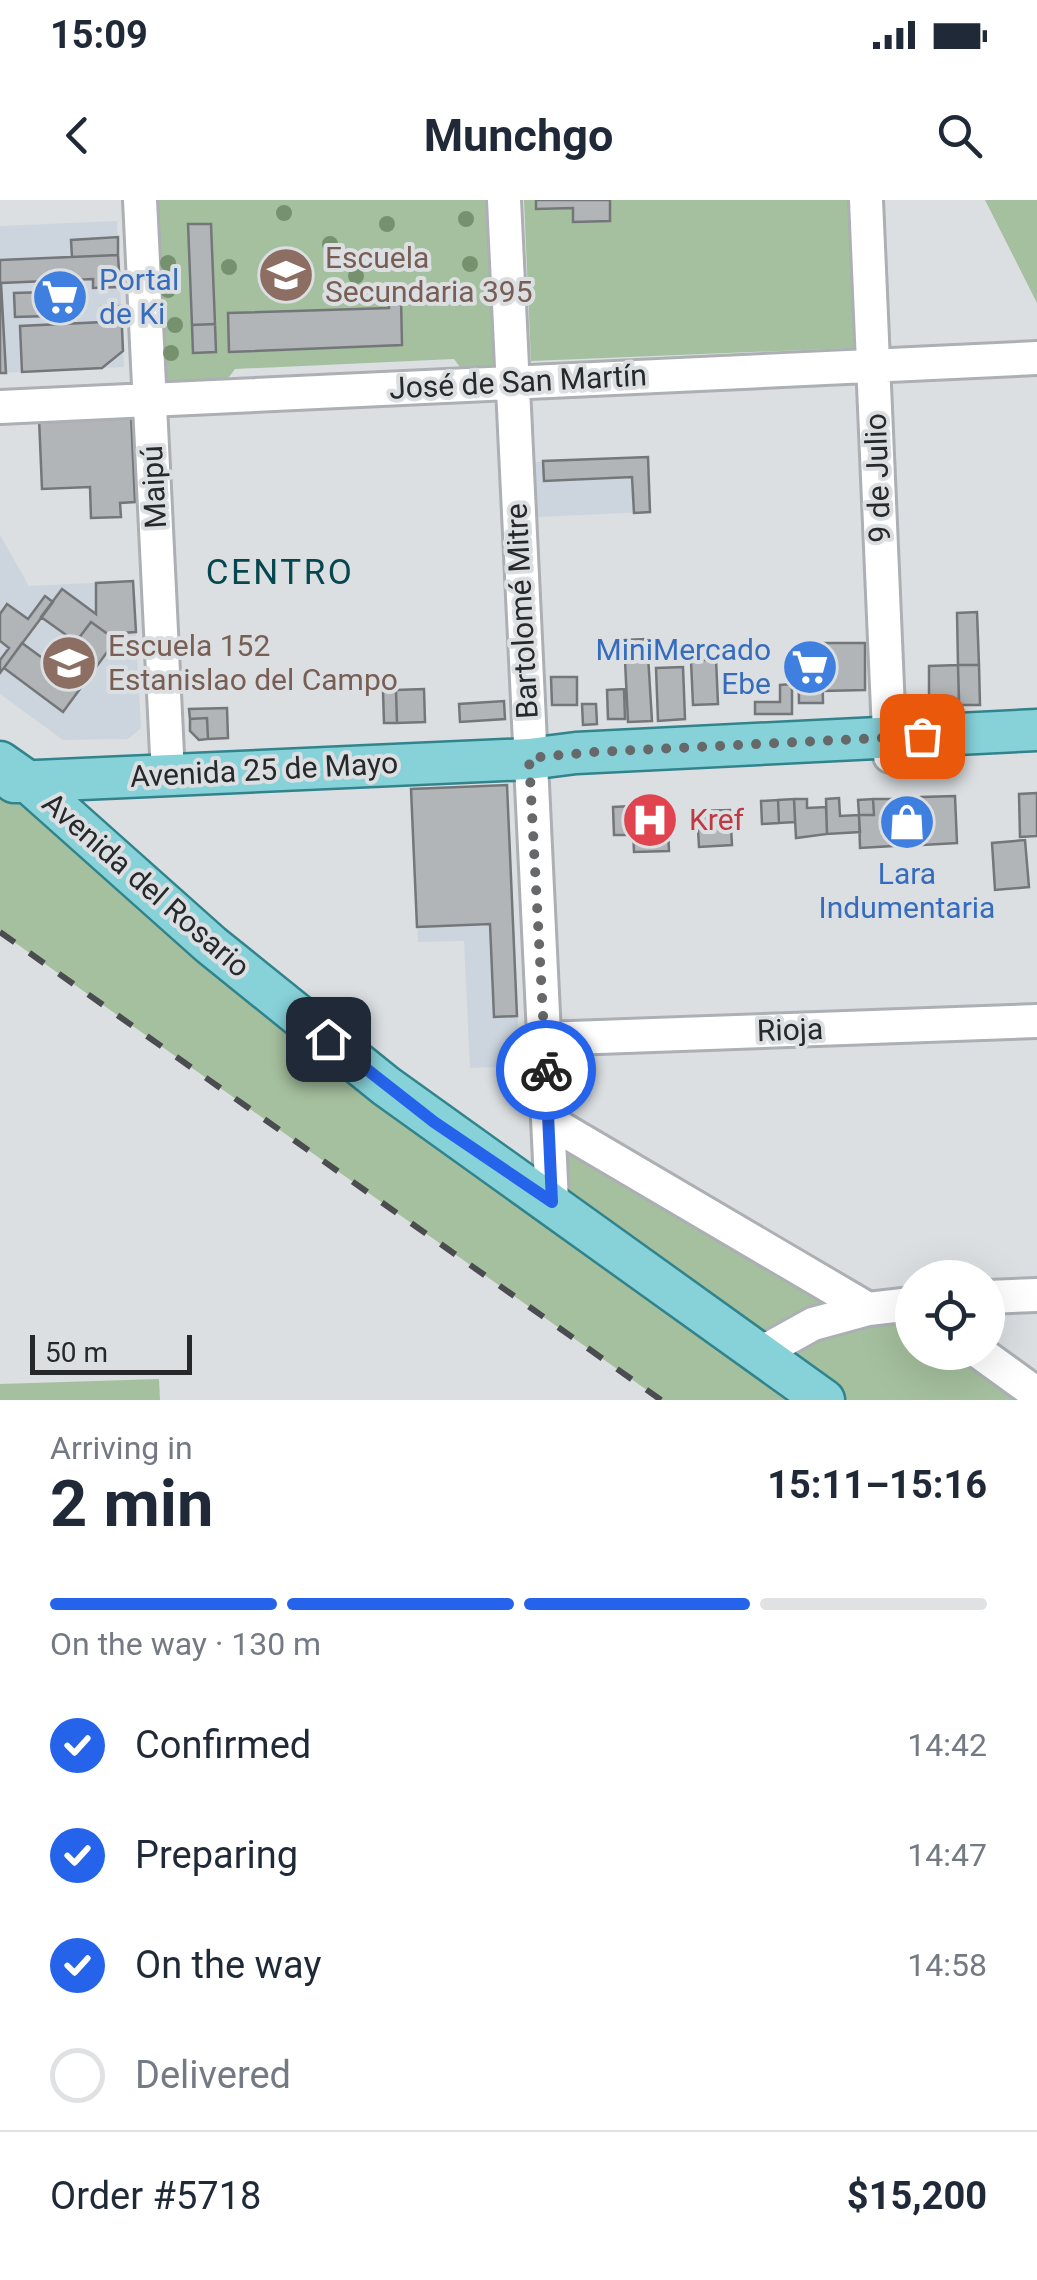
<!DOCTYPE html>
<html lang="en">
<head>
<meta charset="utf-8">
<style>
	body { margin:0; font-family:Roboto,sans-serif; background:#f6f6f7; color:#1f2937; height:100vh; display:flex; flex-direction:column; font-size:38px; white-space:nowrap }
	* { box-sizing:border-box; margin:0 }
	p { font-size:32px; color:#747a83 }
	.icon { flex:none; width:55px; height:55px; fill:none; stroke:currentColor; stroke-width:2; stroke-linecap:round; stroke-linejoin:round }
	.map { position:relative; height:1200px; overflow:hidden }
	.drawer { display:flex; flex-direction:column; background:#fff; flex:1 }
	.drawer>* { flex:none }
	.tools { position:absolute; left:895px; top:1060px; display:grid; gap:20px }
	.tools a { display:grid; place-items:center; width:110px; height:110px; border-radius:50%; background:#fff; box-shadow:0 10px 40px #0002; font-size:50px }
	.scale { position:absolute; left:30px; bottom:25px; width:162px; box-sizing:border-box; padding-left:10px; border:5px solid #27282a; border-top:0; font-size:28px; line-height:35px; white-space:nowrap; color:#27282a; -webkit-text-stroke:8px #dbdfe2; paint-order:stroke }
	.pin { position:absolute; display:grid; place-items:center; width:85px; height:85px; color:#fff; margin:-42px; border-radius:20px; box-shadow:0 5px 15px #0006 }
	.courier { position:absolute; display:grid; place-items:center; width:100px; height:100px; margin:-50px; border:8px solid #2563eb; border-radius:50%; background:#fff; color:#222; box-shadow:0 2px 12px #0007 }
	.headline em { font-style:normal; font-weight:700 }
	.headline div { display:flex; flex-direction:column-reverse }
	.headline { display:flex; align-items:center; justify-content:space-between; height:170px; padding:0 50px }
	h1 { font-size:65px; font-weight:700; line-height:75px }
	.bar { display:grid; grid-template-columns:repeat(4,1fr); gap:15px 10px; align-content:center; height:120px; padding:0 50px }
	.bar i { height:12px; border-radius:8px; background:#e0e1e3 }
	.bar .selected { background:#2563eb }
	.bar p { grid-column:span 4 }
	.line { display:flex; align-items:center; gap:25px; padding:0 50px; border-top:2px solid #e0e1e3 }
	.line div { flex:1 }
	ol { padding:0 50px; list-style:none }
	li { display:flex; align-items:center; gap:30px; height:110px }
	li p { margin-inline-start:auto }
	li .icon { padding:10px; border-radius:50%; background:#2563eb; color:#fff; stroke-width:4 }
	li:last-child { color:#747a83 }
	li i { width:55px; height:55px; border:5px solid #e0e1e3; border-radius:50% }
	.status { display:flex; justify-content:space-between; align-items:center; height:70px; padding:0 50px; background:#fff; direction:ltr }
	.status svg { height:28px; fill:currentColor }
	header { display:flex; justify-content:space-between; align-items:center; height:130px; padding:0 50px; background:#fff; font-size:45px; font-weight:700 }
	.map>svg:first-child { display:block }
</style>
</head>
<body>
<div class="status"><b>15:09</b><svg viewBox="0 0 49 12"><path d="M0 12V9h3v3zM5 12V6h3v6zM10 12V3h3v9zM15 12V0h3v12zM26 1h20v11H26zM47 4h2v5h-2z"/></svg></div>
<header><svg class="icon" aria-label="back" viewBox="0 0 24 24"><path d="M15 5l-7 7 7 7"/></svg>Munchgo<svg class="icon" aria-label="search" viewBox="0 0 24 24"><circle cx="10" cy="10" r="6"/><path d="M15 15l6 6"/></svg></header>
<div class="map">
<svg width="1037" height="1200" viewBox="0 0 1037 1200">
	<rect width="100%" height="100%" fill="#dbdfe2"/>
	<path fill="#ccd5de" d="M117 21 124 167 0 173V26Z
		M648 257 650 312 537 317 535 262Z
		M0 335 29 386 133 381 141 528 128 539 63 540 0 494Z
		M507 585 520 866 470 868 464 741 418 742 411 589Z"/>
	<path fill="#a5c09e" d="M156 0H494L496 173 465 174 454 159 235 169 224 184 174 186 165 178Z
		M524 0H848L854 148 531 161Z
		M985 0H1037V103Z
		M0 562 551 1001 550 922 868 1109 912 1104V1152L979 1153 1037 1200H661L0 732Z
		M159 1179 160 1200H0V1184Z"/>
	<path fill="#b1b5b8" stroke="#74777a" stroke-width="2.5" d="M536 0H610V21L573 22V8L536 9Z
		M188 24H211L215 124 192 125Z
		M118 37V55L72 57 71 40Z
		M118 55 120 87 93 88V79L1 83 6 173H0V60Z
		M49 92 50 116 15 117 14 93Z
		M388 98H401L402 145 229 152 228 113 389 108Z
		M121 106 123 151 102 168 22 172 20 126 103 122 102 107Z
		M215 124 216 152 193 153 192 125Z
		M131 214 135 302 120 303 121 317 91 318 90 287 42 289 39 218Z
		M648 257 650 312 634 313 632 277 544 281 543 261Z
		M133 381 136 432 121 433 116 440 91 422 76 442 41 417 62 389 96 414V383Z
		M45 396 53 402 0 473V460L9 448 0 441V414L7 404 28 419Z
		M977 412 979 465H958L957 413Z
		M91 422 116 440 63 512 4 468 22 443 56 468Z
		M647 439 652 521 628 522 624 440Z
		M798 443H822L823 503H799Z
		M822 443H865V490L822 491Z
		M716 459 718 504 693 505 691 461Z
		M958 465H979L980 505H959Z
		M958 465 959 499 929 500V466Z
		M683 467 685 519 658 521 656 468Z
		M551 477H577V505H552Z
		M792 484V514H755V502H780V485Z
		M424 489 425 522 397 523 396 490Z
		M624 489 625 519H608L607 490Z
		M396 490 397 523H384L383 491Z
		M504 501 505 519 460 522 459 504Z
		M582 504H596L597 524 583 525Z
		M227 508 228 538 208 539 207 518 190 519 189 509Z
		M207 518 208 539 199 540 190 531V519Z
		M507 585 517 816 494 817 490 724 417 727 411 589Z
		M1037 593V636L1020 637 1019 594Z
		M955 596 957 643 923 645 921 597Z
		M921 597 923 645 893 646 891 599Z
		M839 598 840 616 859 615 860 632 827 634 826 599Z
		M794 599 795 622 779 623 778 600Z
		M794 599H807V608L826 607 827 634 796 638Z
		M873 599 874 615H859L858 600Z
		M873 599H891L893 646 860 648 859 615H874Z
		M778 600 779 623 762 624 761 601Z
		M667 605 669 651 634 652 632 606Z
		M632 606 634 635H614L613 607Z
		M730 610 732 645 699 647 697 611Z
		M1025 640 1029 687 995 690 992 643Z"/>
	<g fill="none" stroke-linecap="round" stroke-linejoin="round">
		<g stroke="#acafb3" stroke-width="38">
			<path id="minor" d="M140 0 168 575
				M504 0 552 1002
				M866 0 890 556
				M0 207 1037 158
				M544 839 1037 821
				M550 922 868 1109
				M988 1097 1037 1095
				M979 1152 1037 1194
				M759 1154 813 1124 868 1109 912 1104"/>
		</g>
		<g stroke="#31838c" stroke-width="45">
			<path id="major" d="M0 562 27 581 211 745 386 886 824 1200
				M14 582 529 559 576 553 1037 530"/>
		</g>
		<use href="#minor" stroke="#fff" stroke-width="32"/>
		<use href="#major" stroke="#87d2d9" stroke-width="40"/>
		<path stroke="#4b4c4f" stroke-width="6" stroke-dasharray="18 18" stroke-linecap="butt" d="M0 732 661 1200"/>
	</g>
	<g fill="#76916e">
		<circle cx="284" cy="13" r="8"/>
		<circle cx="466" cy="19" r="8"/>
		<circle cx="387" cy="24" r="8"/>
		<circle cx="330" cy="44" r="8"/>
		<circle cx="168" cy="63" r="8"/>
		<circle cx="470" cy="64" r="8"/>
		<circle cx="229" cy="67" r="8"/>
		<circle cx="356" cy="76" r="8"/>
		<circle cx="283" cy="89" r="8"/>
		<circle cx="168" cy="90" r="8"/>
		<circle cx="175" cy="125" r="8"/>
		<circle cx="171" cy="153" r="8"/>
	</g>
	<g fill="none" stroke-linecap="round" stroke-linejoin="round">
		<path stroke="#66686a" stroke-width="10" stroke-dasharray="0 18" d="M546 870 529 558 595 552 922 536"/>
		<path stroke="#2563eb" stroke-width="12" d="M328 839 434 922 552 1002 546 870"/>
	</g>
	<defs>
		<g id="school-disc" transform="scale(2.875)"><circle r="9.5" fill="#8d6e63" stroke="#dbdfe2"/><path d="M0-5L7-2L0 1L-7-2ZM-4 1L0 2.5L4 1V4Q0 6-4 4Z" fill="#fff"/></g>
		<g id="supermarket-disc" transform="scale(2.875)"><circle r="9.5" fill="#3f7fe0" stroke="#dbdfe2"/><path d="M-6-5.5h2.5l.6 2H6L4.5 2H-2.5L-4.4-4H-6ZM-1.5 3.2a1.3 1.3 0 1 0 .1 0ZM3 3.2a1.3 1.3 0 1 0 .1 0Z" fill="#fff"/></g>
		<g id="hospital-disc" transform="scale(2.875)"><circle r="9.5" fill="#e0444e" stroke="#dbdfe2"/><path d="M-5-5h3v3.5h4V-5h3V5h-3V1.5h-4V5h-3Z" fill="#fff"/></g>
		<g id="shop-disc" transform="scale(2.875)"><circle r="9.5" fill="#3f7fe0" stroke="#dbdfe2"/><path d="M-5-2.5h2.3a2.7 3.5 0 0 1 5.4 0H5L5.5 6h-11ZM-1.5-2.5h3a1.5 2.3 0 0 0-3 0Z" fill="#fff"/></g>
	</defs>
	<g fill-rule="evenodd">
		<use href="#school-disc" x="286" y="75"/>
		<use href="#supermarket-disc" x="60" y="97"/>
		<use href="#school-disc" x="69" y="463"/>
		<use href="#supermarket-disc" x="810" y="467"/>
		<use href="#hospital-disc" x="650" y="620"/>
		<use href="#shop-disc" x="907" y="622"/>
	</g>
	<g text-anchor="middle" stroke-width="8" stroke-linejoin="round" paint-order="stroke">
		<g font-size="30" fill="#785e54" stroke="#dbdfe2" text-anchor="start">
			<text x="325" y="68">Escuela<tspan x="325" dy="34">Secundaria 395</tspan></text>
			<text x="108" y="456">Escuela 152<tspan x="108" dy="34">Estanislao del Campo</tspan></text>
		</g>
		<g font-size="30" fill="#366cbe" stroke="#dbdfe2" text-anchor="start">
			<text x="99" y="90">Portal<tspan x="99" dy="34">de Ki</tspan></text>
			<text x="771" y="460" text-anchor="end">MiniMercado<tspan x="771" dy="34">Ebe</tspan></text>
			<text x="907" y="684" text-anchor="middle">Lara<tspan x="907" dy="34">Indumentaria</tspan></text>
		</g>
		<g font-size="30" fill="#27282a" stroke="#dbdfe2">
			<text transform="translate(518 182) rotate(-3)" y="10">José de San Martín</text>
			<text transform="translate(878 278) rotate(-92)" y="10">9 de Julio</text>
			<text transform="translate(154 287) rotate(-93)" y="10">Maipú</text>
			<text transform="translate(522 411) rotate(-93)" y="10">Bartolomé Mitre</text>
			<text transform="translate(264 570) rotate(-3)" y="10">Avenida 25 de Mayo</text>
			<text transform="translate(146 685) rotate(41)" y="10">Avenida del Rosario</text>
			<text transform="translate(790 830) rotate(-2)" y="10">Rioja</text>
		</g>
		<g font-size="30" fill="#be3a42" stroke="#dbdfe2" text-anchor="start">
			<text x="689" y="630">Kref</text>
		</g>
		<g font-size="35" letter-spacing="2.5" fill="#06464f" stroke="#dbdfe2">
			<text x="280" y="384">CENTRO</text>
		</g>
	</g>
</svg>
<div class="tools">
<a><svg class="icon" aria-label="locate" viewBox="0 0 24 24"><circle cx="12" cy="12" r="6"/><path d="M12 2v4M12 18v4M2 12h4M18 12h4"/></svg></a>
</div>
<div class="scale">50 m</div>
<div class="pin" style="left:922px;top:536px;background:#ea580c"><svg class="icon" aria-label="bag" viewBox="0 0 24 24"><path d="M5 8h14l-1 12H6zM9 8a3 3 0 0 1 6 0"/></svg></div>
<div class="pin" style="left:328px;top:839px;background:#1f2937"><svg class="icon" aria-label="home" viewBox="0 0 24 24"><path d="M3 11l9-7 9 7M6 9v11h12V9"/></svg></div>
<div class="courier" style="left:546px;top:870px"><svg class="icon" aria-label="bike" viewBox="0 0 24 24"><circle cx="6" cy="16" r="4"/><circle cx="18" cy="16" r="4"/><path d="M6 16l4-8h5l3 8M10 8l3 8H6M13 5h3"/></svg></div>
</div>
<section class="drawer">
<div class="headline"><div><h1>2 min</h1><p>Arriving in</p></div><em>15:11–15:16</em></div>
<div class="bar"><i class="selected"></i><i class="selected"></i><i class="selected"></i><i></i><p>On the way · 130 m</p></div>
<ol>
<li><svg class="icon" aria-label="check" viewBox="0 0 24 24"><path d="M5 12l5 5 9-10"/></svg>Confirmed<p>14:42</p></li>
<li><svg class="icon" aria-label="check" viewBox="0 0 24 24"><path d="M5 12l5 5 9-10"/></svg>Preparing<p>14:47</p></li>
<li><svg class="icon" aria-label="check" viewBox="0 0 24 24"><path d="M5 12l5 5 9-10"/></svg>On the way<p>14:58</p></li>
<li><i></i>Delivered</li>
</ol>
<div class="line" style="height:130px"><div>Order #5718</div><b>$15,200</b></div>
</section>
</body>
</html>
